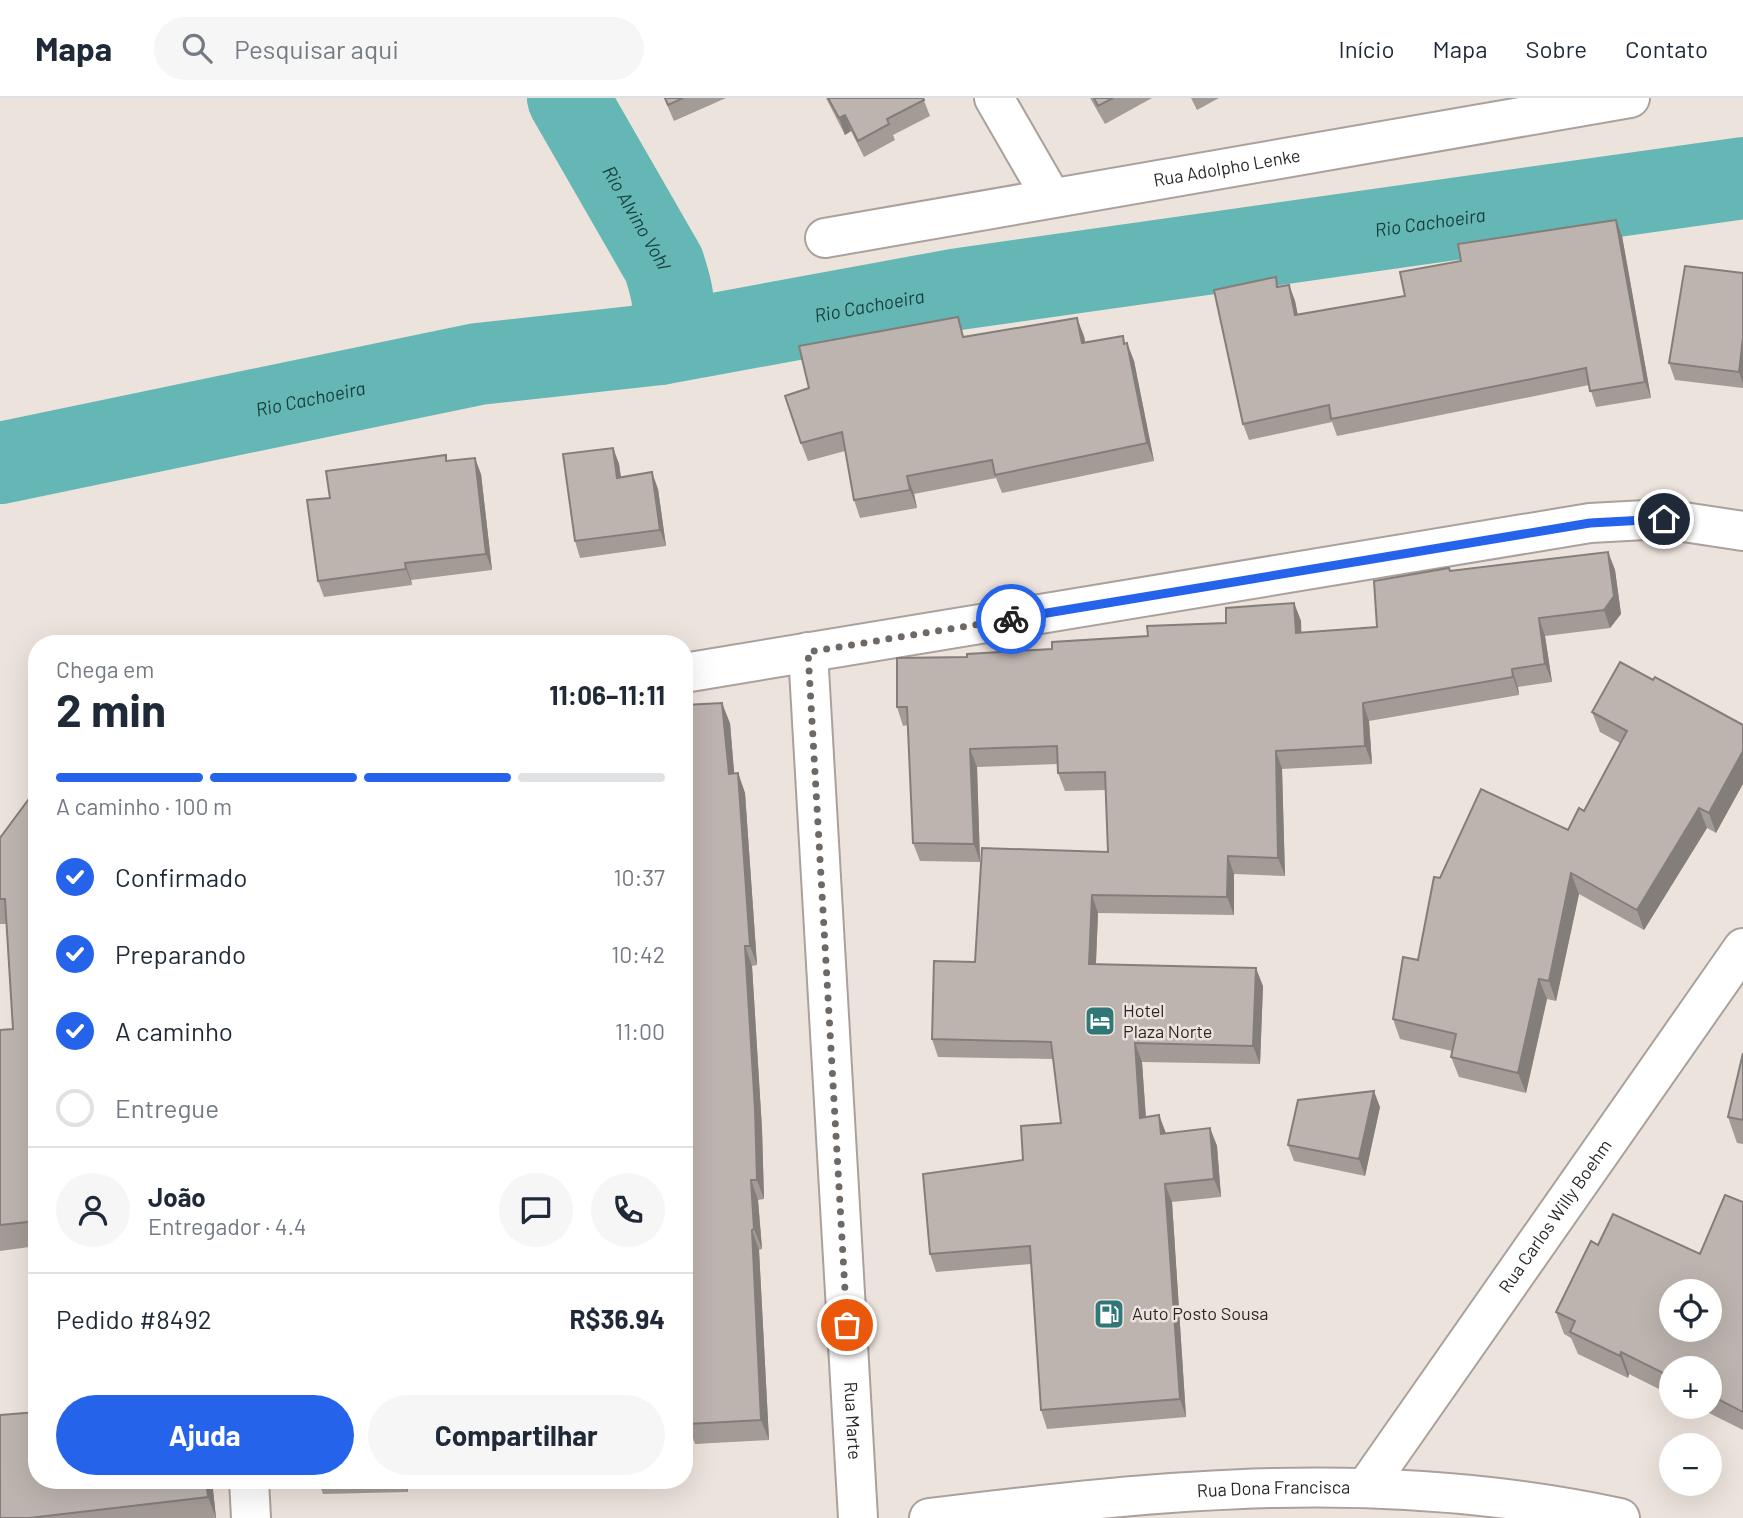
<!DOCTYPE html>
<html lang="pt">
<head>
<meta charset="utf-8">
<style>
	body { margin:0; font-family:Barlow,sans-serif; background:#f6f6f7; color:#1f2937; height:100vh; display:flex; flex-direction:column; font-size:26px; white-space:nowrap }
	* { box-sizing:border-box; margin:0 }
	p { font-size:23px; color:#747a83 }
	.icon { flex:none; width:38px; height:38px; fill:none; stroke:currentColor; stroke-width:2; stroke-linecap:round; stroke-linejoin:round }
	.map { position:relative; flex:1; overflow:hidden }
	.details { position:absolute; left:28px; top:537px; width:665px; height:854px; display:flex; flex-direction:column; background:#fff; border-radius:28px; box-shadow:0 7px 28px #0002 }
	.details>* { flex:none }
	.fabs { position:absolute; left:1659px; top:1181px; display:grid; gap:14px }
	.fabs a { display:grid; place-items:center; width:63px; height:63px; border-radius:50%; background:#fff; box-shadow:0 7px 28px #0002; font-size:35px }
	.pin { position:absolute; display:grid; place-items:center; width:60px; height:60px; color:#fff; margin:-30px; border:4px solid #fff; border-radius:50%; box-shadow:0 2px 7px #0007 }
	.courier { position:absolute; display:grid; place-items:center; width:70px; height:70px; margin:-35px; border:5px solid #2563eb; border-radius:50%; background:#fff; color:#222; box-shadow:0 2px 9px #0007 }
	.summary em { font-style:normal; font-weight:700 }
	.summary div { display:flex; flex-direction:column-reverse }
	.summary { display:flex; align-items:center; justify-content:space-between; height:119px; padding:0 28px }
	h1 { font-size:46px; font-weight:700; line-height:52px }
	.bar { display:grid; grid-template-columns:repeat(4,1fr); gap:10px 7px; align-content:center; height:84px; padding:0 28px }
	.bar i { height:9px; border-radius:5px; background:#e0e1e3 }
	.bar .active { background:#2563eb }
	.bar p { grid-column:span 4 }
	.line { display:flex; align-items:center; gap:18px; padding:0 28px; border-top:2px solid #e0e1e3 }
	.line div { flex:1 }
	.round { display:grid; place-items:center; flex:none; width:74px; height:74px; border-radius:37px; background:#f6f6f7 }
	ol { padding:0 28px; list-style:none }
	li { display:flex; align-items:center; gap:21px; height:77px }
	li p { margin-inline-start:auto }
	li .icon { padding:7px; border-radius:50%; background:#2563eb; color:#fff; stroke-width:4 }
	li:last-child { color:#747a83 }
	li i { width:38px; height:38px; border:4px solid #e0e1e3; border-radius:50% }
	.action { display:flex; gap:14px; margin-top:auto; padding:14px 28px }
	.action a { flex:1; height:80px; border-radius:42px; background:#2563eb; color:#fff; font-size:28px; font-weight:700; line-height:80px; text-align:center }
	.action a+a { background:#f6f6f7; color:#1f2937 }
	header { display:flex; align-items:center; gap:42px; box-sizing:border-box; height:98px; padding:0 35px; background:#fff; border-bottom:2px solid #e0e1e3 }
	header strong { font-size:33px }
	nav { display:flex; gap:38px; margin-inline-start:auto; font-size:24px }
	.search { width:490px; height:63px; background:#f6f6f7; display:flex; align-items:center; gap:18px; box-sizing:border-box; padding:0 24px; border-radius:38px; color:#747a83; font-size:26px }
	.map>svg:first-child { display:block }
</style>
</head>
<body>
<header>
<strong>Mapa</strong>
<div class="search"><svg class="icon" aria-label="search" viewBox="0 0 24 24"><circle cx="10" cy="10" r="6"/><path d="M15 15l6 6"/></svg>Pesquisar aqui</div>
<nav><a>Início</a><a>Mapa</a><a>Sobre</a><a>Contato</a></nav>
</header>
<div class="map">
<svg width="1743" height="1420" viewBox="0 0 1743 1420">
	<rect width="100%" height="100%" fill="#ede3dd"/>
	<g fill="none" stroke-linecap="round" stroke-linejoin="round">
		<g stroke="#65b7b5" stroke-width="82">
			<path id="s1" d="M568 0 664 167C675 203 678 213 660 246"/>
			<path id="s2" d="M0 365 478 266 660 246 959 191 1743 80"/>
		</g>
		<g stroke="#aaa19c" stroke-width="42">
			<g id="minor">
				<path d="M994 0 1051 99"/>
				<path id="s3" d="M825 140 1630 0"/>
				<path id="s4" d="M808 554 858 1420"/>
				<path d="M684 575 1590 425 1664 421 1743 433"/>
				<path d="M249 1382 251 1420"/>
				<path id="s5" d="M1367 1388 1743 850"/>
			</g>
		</g>
		<g stroke="#aaa19c" stroke-width="42">
			<g id="major">
				<path id="s6" d="M929 1420C1167 1391 1382 1369 1620 1420"/>
			</g>
		</g>
		<use href="#minor" stroke="#fff" stroke-width="38"/>
		<use href="#major" stroke="#fff" stroke-width="38"/>
	</g>
	<path fill="#a39b96" d="M664 0H726L674 23Z
		M826 0H923L930 18 893 37 895 42 864 59 851 33 845 37Z
		M1090 0H1152L1105 26Z
		M1191 0H1219L1197 12Z
		M1622 138 1651 300 1596 309 1589 287 1337 338 1332 324 1249 342 1243 326 1279 189 1289 187 1295 203 1298 217 1405 198Z
		M1743 175V290L1675 282 1669 265Z
		M965 238H1084L1085 245 1123 238 1125 245H1127L1134 263 1154 363 1002 395 996 380 914 396 917 410 860 420 854 402 845 353 808 363 801 345Z
		M613 350 619 366 621 379 658 391 666 448 580 460 575 443Z
		M448 363 481 376 492 472 411 482 412 487 324 499 318 483 330 400Z
		M1608 454 1615 472 1621 516 1610 530 1545 538 1552 584 1518 589 1519 597 1369 623 1372 666 1282 671 1285 778 1234 776V817L1098 815 1096 866 1263 888 1260 966 1142 964 1146 1019 1159 1017 1166 1035 1210 1030 1217 1048 1221 1099 1172 1104 1186 1319 1047 1331 1041 1312 1031 1166 936 1174 930 1156 1061 1025 1053 961 938 959 932 941 975 864 1108 754 1106 692 1065 693 1058 675V666L977 669 980 764 920 763 913 745 908 627 903 628 897 609 967 559 1052 551 1148 538 1226 525 1294 505 1301 523V535L1377 529 1451 473Z
		M1653 582 1743 627 1716 735 1707 730 1644 832 1579 796 1556 903 1547 901 1526 995 1459 979 1451 959 1452 953 1400 941 1393 921 1418 862 1440 780 1568 732 1584 713 1620 645 1600 634 1592 614Z
		M730 625 734 675H738L745 695 757 867 752 868 762 1031 764 1101 758 1102 762 1151 759 1152 769 1342 695 1346 688 1326 686 1301H684V1017H689Z
		M37 690V1148L0 1153V932L13 931 7 826H0V740Z
		M1743 955V1046L1737 1045 1728 1019Z
		M1380 1009 1365 1078 1294 1063 1288 1047Z
		M1743 1104V1332L1697 1309H1710V1270H1671V1297L1629 1276 1628 1280 1578 1256 1571 1240 1564 1236 1556 1214 1598 1147 1700 1156Z
		M37 1382H212L216 1420H0Z
		M318 1382H408V1394L323 1396Z"/>
	<path fill="#847e7a" d="M845 17 851 33 845 37 839 20Z
		M1616 122 1622 138 1651 300 1645 284Z
		M1289 187 1295 203 1301 234 1295 217Z
		M1077 220 1084 238 1089 263 1082 245Z
		M1743 240V286L1739 274Z
		M1127 245 1134 263 1154 363 1147 345Z
		M613 350 619 366 623 396 617 380Z
		M475 360 481 376 492 472 486 456Z
		M652 374 658 391 666 448 660 432Z
		M907 378 914 396 917 410 910 392Z
		M1608 454 1615 472 1621 516 1610 530 1604 512Z
		M405 465 411 482 412 487 406 471Z
		M1294 505 1301 523 1302 553 1296 535Z
		M1539 520 1545 538 1552 584 1545 566Z
		M1512 571 1518 589 1519 597 1513 579Z
		M722 605 730 625 736 696 729 676Z
		M1363 605 1369 623 1372 666 1365 648Z
		M970 651 977 669 980 764 974 746Z
		M1276 653 1282 671 1285 778 1278 760Z
		M1743 653V686L1716 735 1709 715Z
		M738 675 745 695 757 867 750 848Z
		M1699 710 1707 730 1644 832 1637 812Z
		M1228 758 1234 776V817L1227 799Z
		M1571 775 1579 796 1556 903 1549 883Z
		M1092 797 1098 815 1095 884 1089 866Z
		M745 848 752 868 762 1031 764 1101 757 1082Z
		M1256 870 1263 888 1260 966 1253 948Z
		M1539 881 1547 901 1526 995 1518 975Z
		M1135 945 1142 964 1147 1038 1140 1020Z
		M1374 993 1380 1009 1365 1078 1359 1061Z
		M1159 1017 1166 1036H1161Z
		M1210 1030 1217 1048 1221 1099 1214 1081Z
		M751 1082 758 1102 762 1151 754 1131Z
		M1165 1086 1172 1104 1186 1319 1180 1301Z
		M752 1132 759 1152 769 1342 761 1322Z
		M1621 1254 1629 1276 1628 1280 1620 1258Z
		M206 1382H212L216 1420 208 1399Z
		M404 1382H408V1394Z"/>
	<path fill="#bdb4af" stroke="#847e7a" stroke-width="2" fill-rule="evenodd" d="M665 0H683L668 7Z
		M828 0H923L924 2 887 21 889 26 858 43 845 17 839 20Z
		M1094 0H1113L1098 8Z
		M1616 122 1645 284 1590 293 1586 270 1331 321 1329 307 1243 326 1214 192 1276 179 1277 189 1289 187 1295 217 1405 198 1400 174 1461 163 1458 146Z
		M1685 168 1743 175V240L1739 274 1669 265Z
		M958 219 963 239 1077 220 1082 245 1123 238 1124 246 1127 245 1147 345 995 377 992 362 907 378 910 392 854 402 842 334 801 345 785 298 809 290 799 248Z
		M613 350 617 380 652 374 660 432 575 443 563 356Z
		M446 357V363L475 360 486 456 405 465 406 471 318 483 307 402 330 400 326 373Z
		M1608 454 1614 498 1604 512 1539 520 1545 566 1512 571 1513 579 1363 605 1365 648 1276 653 1278 760 1228 758 1227 799 1092 797 1089 866 1256 870 1253 948 1135 945 1140 1020 1159 1017 1161 1036 1210 1030 1214 1081 1165 1086 1180 1301 1041 1312 1030 1148 930 1156 923 1076 1023 1062 1021 1028 1061 1025 1051 944 932 941 934 863 975 864 982 750 1108 754 1105 674 1058 675 1057 648 970 651 974 746 913 745 907 609H897V560L967 559V556L1052 551V544L1148 538 1147 528 1226 525V510L1294 505 1296 535 1377 529 1374 483 1449 470 1450 473Z
		M1620 564 1653 582 1655 579 1743 627V653L1709 715 1699 710 1637 812 1571 775 1549 883 1539 881 1518 975 1451 959 1456 936 1393 921 1403 859 1418 862 1434 779 1440 780 1481 691 1568 732 1579 710 1584 713 1627 633 1592 614Z
		M722 605 729 676 738 675 750 848H745L755 1011 757 1082H751L754 1131 752 1132 761 1322 688 1326 685 1280H684V1017H689L684 968V607Z
		M37 690V1123L0 1127V932L13 931 5 801H0V740Z
		M1743 955V1022L1728 1019Z
		M1374 993 1359 1061 1288 1047 1298 1002Z
		M1725 1097 1743 1104V1314L1710 1297V1270H1671V1279L1621 1254 1620 1258 1570 1234 1575 1223 1556 1214 1591 1143 1598 1147 1613 1116 1700 1156ZM1671 1194H1710V1232H1671Z
		M37 1314V1382H206L208 1399 29 1420H0V1317Z"/>
	<g fill="none" stroke-linecap="round" stroke-linejoin="round">
		<path stroke="#6f6965" stroke-width="7" stroke-dasharray="0 12.6" d="M847 1227 808 554 1011 521"/>
		<path stroke="#2563eb" stroke-width="9" d="M1011 521 1590 425 1664 421"/>
	</g>
	<defs>
		<g id="hotel-square" transform="scale(1.575)"><rect x="-9" y="-9" width="18" height="18" rx="4" fill="#2f7877" stroke="#ede3dd"/><path d="M-6-4.5h1.5V1H6V5H4.5V3h-9V5H-6ZM-4 0a1.8 1.8 0 1 1 3.6 0ZM.5 0V-2.5h3Q6-2.5 6 0Z" fill="#fff"/></g>
		<g id="fuel-square" transform="scale(1.575)"><rect x="-9" y="-9" width="18" height="18" rx="4" fill="#2f7877" stroke="#ede3dd"/><path d="M-5.5-6h7V0h2V4h1.3V-2.5L3-4.5l.8-.8L6-3V5H2.5V1h-1V6h-7ZM-4.2-4.7v3.2H.2V-4.7Z" fill="#fff"/></g>
	</defs>
	<g fill-rule="evenodd">
		<use href="#hotel-square" x="1100" y="923"/>
		<use href="#fuel-square" x="1109" y="1216"/>
	</g>
	<g text-anchor="middle" stroke-width="5" stroke-linejoin="round" paint-order="stroke">
		<g font-size="18" fill="#2b2725" stroke="#ede3dd">
			<text dy="6" stroke="none"><textPath href="#s3" startOffset="408">Rua Adolpho Lenke</textPath></text>
			<text dy="6" stroke="none"><textPath href="#s5" startOffset="329">Rua Carlos Willy Boehm</textPath></text>
			<text dy="6" stroke="none"><textPath href="#s4" startOffset="770">Rua Marte</textPath></text>
			<text dy="6" stroke="none"><textPath href="#s6" startOffset="346">Rua Dona Francisca</textPath></text>
		</g>
		<g font-size="18" fill="#2b2725" stroke="#ede3dd" text-anchor="start">
			<text x="1123" y="919">Hotel<tspan x="1123" dy="21">Plaza Norte</tspan></text>
			<text x="1132" y="1222">Auto Posto Sousa</text>
		</g>
		<g font-size="19" font-style="italic" fill="#163e3d" stroke="#ede3dd">
			<text dy="7" stroke="none"><textPath href="#s1" startOffset="138">Rio Alvino Vohl</textPath></text>
			<text dy="7" stroke="none"><textPath href="#s2" startOffset="1451">Rio Cachoeira</textPath></text>
			<text dy="7" stroke="none"><textPath href="#s2" startOffset="884">Rio Cachoeira</textPath></text>
			<text dy="7" stroke="none"><textPath href="#s2" startOffset="317">Rio Cachoeira</textPath></text>
		</g>
	</g>
</svg>
<div class="fabs">
<a><svg class="icon" aria-label="locate" viewBox="0 0 24 24"><circle cx="12" cy="12" r="6"/><path d="M12 2v4M12 18v4M2 12h4M18 12h4"/></svg></a>
<a>+</a>
<a>−</a>
</div>
<div class="pin" style="left:847px;top:1227px;background:#ea580c"><svg class="icon" aria-label="bag" viewBox="0 0 24 24"><path d="M5 8h14l-1 12H6zM9 8a3 3 0 0 1 6 0"/></svg></div>
<div class="pin" style="left:1664px;top:421px;background:#1f2937"><svg class="icon" aria-label="home" viewBox="0 0 24 24"><path d="M3 11l9-7 9 7M6 9v11h12V9"/></svg></div>
<div class="courier" style="left:1011px;top:521px"><svg class="icon" aria-label="bike" viewBox="0 0 24 24"><circle cx="6" cy="16" r="4"/><circle cx="18" cy="16" r="4"/><path d="M6 16l4-8h5l3 8M10 8l3 8H6M13 5h3"/></svg></div>
<section class="details">
<div class="summary"><div><h1>2 min</h1><p>Chega em</p></div><em>11:06–11:11</em></div>
<div class="bar"><i class="active"></i><i class="active"></i><i class="active"></i><i></i><p>A caminho · 100 m</p></div>
<ol>
<li><svg class="icon" aria-label="check" viewBox="0 0 24 24"><path d="M5 12l5 5 9-10"/></svg>Confirmado<p>10:37</p></li>
<li><svg class="icon" aria-label="check" viewBox="0 0 24 24"><path d="M5 12l5 5 9-10"/></svg>Preparando<p>10:42</p></li>
<li><svg class="icon" aria-label="check" viewBox="0 0 24 24"><path d="M5 12l5 5 9-10"/></svg>A caminho<p>11:00</p></li>
<li><i></i>Entregue</li>
</ol>
<div class="line" style="height:126px"><a class="round"><svg class="icon" aria-label="person" viewBox="0 0 24 24"><circle cx="12" cy="8" r="4"/><path d="M4 21q1-7 8-7t8 7"/></svg></a><div><b>João</b><p>Entregador · 4.4</p></div><a class="round"><svg class="icon" aria-label="chat" viewBox="0 0 24 24"><path d="M4 5h16v11H9l-5 4z"/></svg></a><a class="round"><svg class="icon" aria-label="phone" viewBox="0 0 24 24"><path d="M5 4h4l2 5-3 2q2 4 5 5l2-3 5 2v4C11 20 4 13 5 4z"/></svg></a></div>
<div class="line" style="height:91px"><div>Pedido #8492</div><b>R$36.94</b></div>
<div class="action"><a>Ajuda</a><a>Compartilhar</a></div>
</section>
</div>
</body>
</html>
